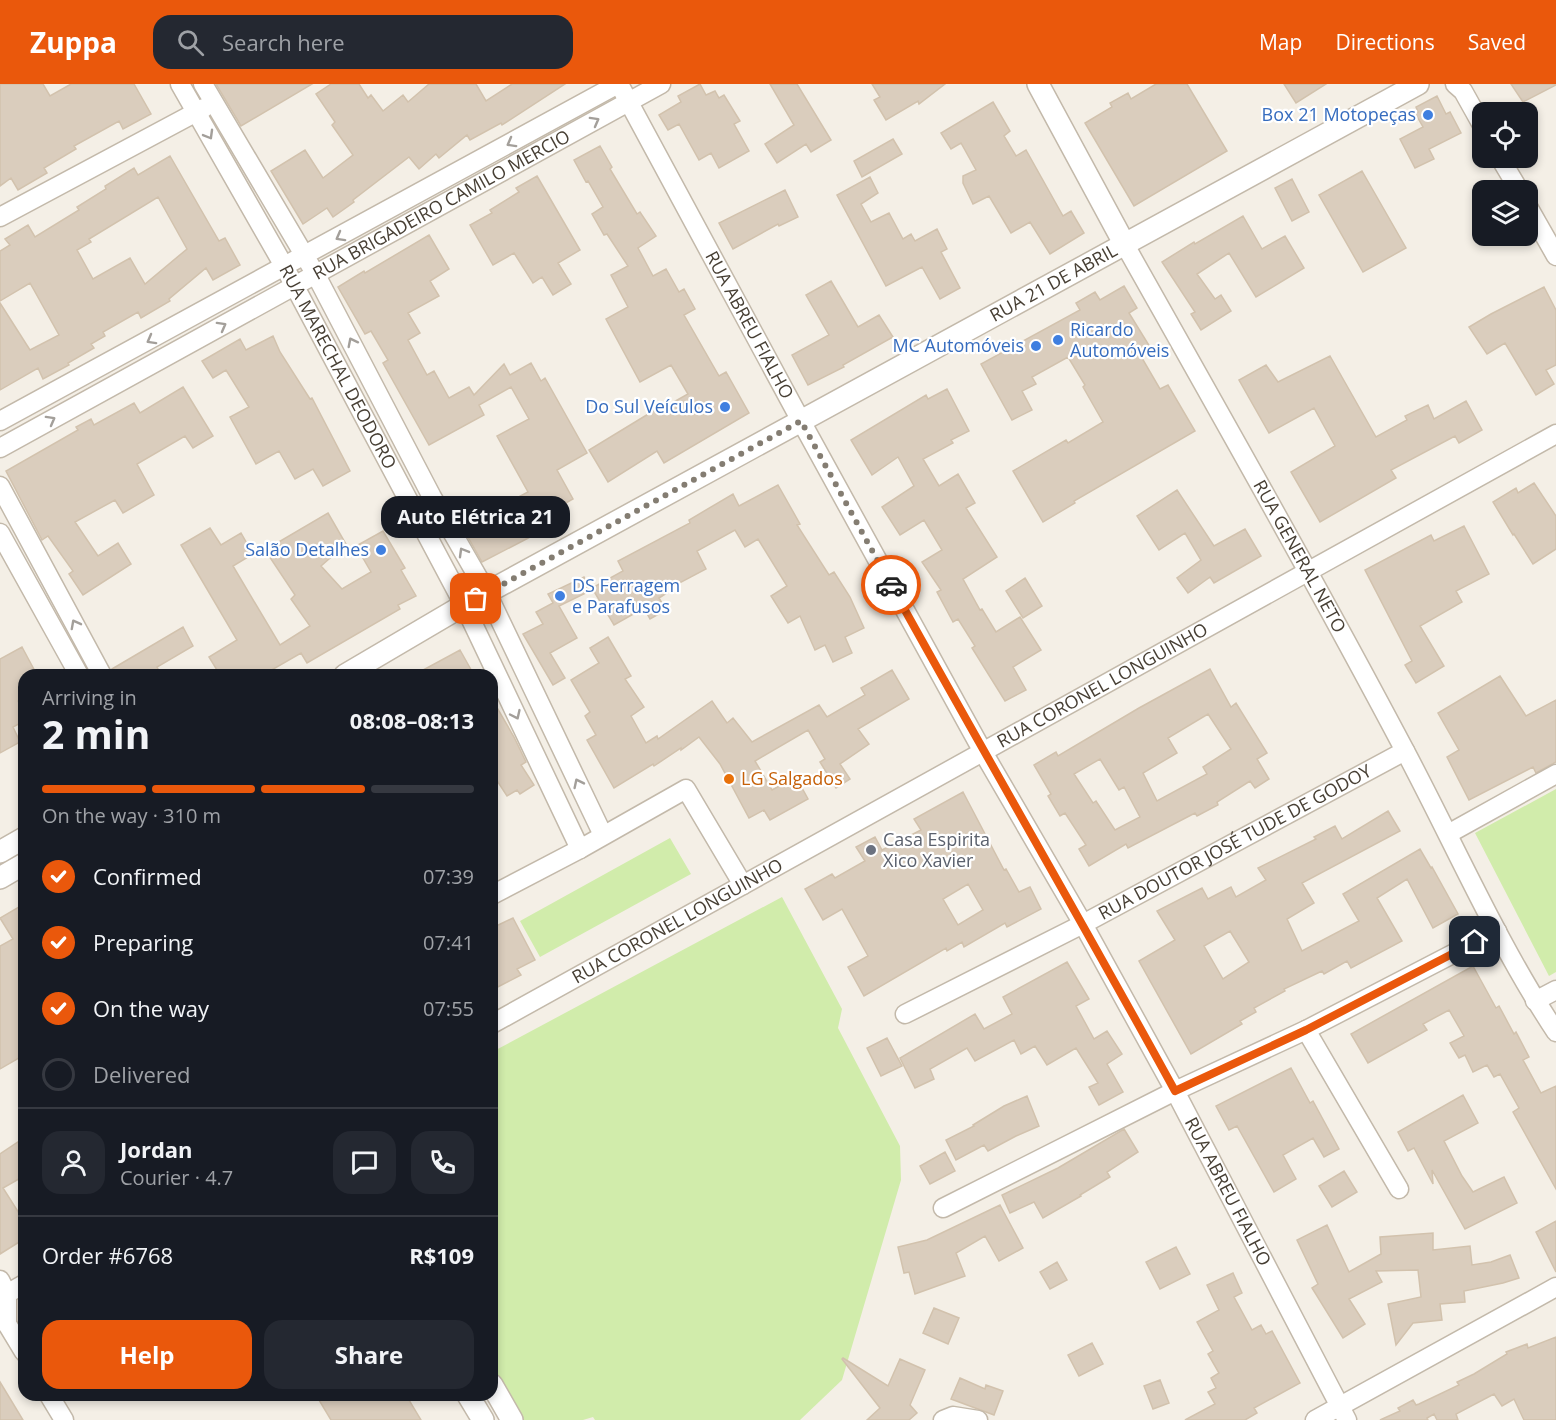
<!DOCTYPE html>
<html lang="en">
<head>
<meta charset="utf-8">
<style>
	body { margin:0; font-family:"Open Sans",sans-serif; background:#242831; color:#f1f3f6; height:100vh; display:flex; flex-direction:column; font-size:22px; white-space:nowrap }
	* { box-sizing:border-box; margin:0 }
	p { font-size:20px; color:#9ea1a6 }
	.icon { flex:none; width:33px; height:33px; fill:none; stroke:currentColor; stroke-width:2; stroke-linecap:round; stroke-linejoin:round }
	.map { position:relative; flex:1; overflow:hidden }
	.details { position:absolute; left:18px; top:585px; width:480px; height:732px; display:flex; flex-direction:column; background:#171b24; border-radius:18px; box-shadow:0 3px 9px #0003 }
	.details>* { flex:none }
	.fabs { position:absolute; left:1472px; top:18px; display:grid; gap:12px }
	.fabs a { display:grid; place-items:center; width:66px; height:66px; border-radius:12px; background:#171b24; box-shadow:0 3px 9px #0003; font-size:30px }
	.pin { position:absolute; display:grid; place-items:center; width:51px; height:51px; color:#fff; margin:-26px; border-radius:12px; box-shadow:0 3px 9px #0006 }
	.courier { position:absolute; display:grid; place-items:center; width:60px; height:60px; margin:-30px; border:4px solid #ea580c; border-radius:50%; background:#fff; color:#222; box-shadow:0 2px 8px #0007 }
	.bubble { position:absolute; height:42px; border-radius:18px; background:#171b24; box-shadow:0 3px 9px #0003; font-size:20px; font-weight:700; line-height:42px; text-align:center }
	.overview em { font-style:normal; font-weight:700 }
	.overview div { display:flex; flex-direction:column-reverse }
	.overview { display:flex; align-items:center; justify-content:space-between; height:102px; padding:0 24px }
	h1 { font-size:39px; font-weight:700; line-height:45px }
	.bar { display:grid; grid-template-columns:repeat(4,1fr); gap:9px 6px; align-content:center; height:72px; padding:0 24px }
	.bar i { height:8px; border-radius:4px; background:#363941 }
	.bar .on { background:#ea580c }
	.bar p { grid-column:span 4 }
	.line { display:flex; align-items:center; gap:15px; padding:0 24px; border-top:2px solid #363941 }
	.line div { flex:1 }
	.round { display:grid; place-items:center; flex:none; width:63px; height:63px; border-radius:18px; background:#242831 }
	ol { padding:0 24px; list-style:none }
	li { display:flex; align-items:center; gap:18px; height:66px }
	li p { margin-inline-start:auto }
	li .icon { padding:6px; border-radius:50%; background:#ea580c; color:#fff; stroke-width:4 }
	li:last-child { color:#9ea1a6 }
	li i { width:33px; height:33px; border:3px solid #363941; border-radius:50% }
	.cta { display:flex; gap:12px; margin-top:auto; padding:12px 24px }
	.cta a { flex:1; height:69px; border-radius:18px; background:#ea580c; color:#fff; font-size:24px; font-weight:700; line-height:69px; text-align:center }
	.cta a+a { background:#242831; color:#f1f3f6 }
	header { display:flex; align-items:center; gap:36px; box-sizing:border-box; height:84px; padding:0 30px; background:#ea580c; color:#fff }
	header strong { font-size:28px }
	nav { display:flex; gap:33px; margin-inline-start:auto; font-size:21px }
	.search { width:420px; height:54px; background:#242831; display:flex; align-items:center; gap:15px; box-sizing:border-box; padding:0 21px; border-radius:18px; color:#9ea1a6; font-size:22px }
	.map>svg:first-child { display:block }
</style>
</head>
<body>
<header>
<strong>Zuppa</strong>
<div class="search"><svg class="icon" aria-label="search" viewBox="0 0 24 24"><circle cx="10" cy="10" r="6"/><path d="M15 15l6 6"/></svg>Search here</div>
<nav><a>Map</a><a>Directions</a><a>Saved</a></nav>
</header>
<div class="map">
<svg width="1556" height="1336" viewBox="0 0 1556 1336">
	<rect width="100%" height="100%" fill="#f4efe6"/>
	<path fill="#d1ecab" d="M1556 705V888L1549 892 1475 749Z
		M670 754 691 790 540 873 520 837Z
		M782 813 842 925 838 944 900 1062 901 1096 842 1296 800 1336H595L593 1333 583 1336H520L492 1285V968Z"/>
	<path fill="#dacdbd" stroke="#d2c2ad" stroke-width="1.5" fill-rule="evenodd" d="M0 0H43L50 12 71 0H134L151 30 123 45 119 37 74 62 76 65 44 84 47 89 18 106 11 94 0 102Z
		M216 0H312L241 42Z
		M331 0H359L368 14 371 11 383 27 403 11 408 18 429 0H476L486 17 512 0H565L502 41 501 39 470 56 467 51 439 74 436 70 419 85 409 73 353 116 354 118 333 133 327 124 303 140 271 87 305 66 323 94 353 71 332 41 335 38 316 10Z
		M700 0 706 11 715 7 719 14 724 11 740 37 734 40 749 67 719 84 711 69 699 76 679 40 668 46 659 31 681 18 678 12Z
		M770 0H797L831 56 811 68 806 60 777 79 765 60 794 41Z
		M872 0H945L919 20 918 17 886 36 874 16 880 13Z
		M1156 0H1187L1227 67 1134 122 1085 39 1112 23 1110 19 1128 9 1131 15Z
		M1284 0H1326L1296 19Z
		M1511 0H1556V1L1523 18Z
		M1437 12 1446 30 1450 28 1461 49 1429 65 1434 75 1415 84 1400 55 1423 43 1415 29 1418 28 1416 23Z
		M993 18 1010 47 1004 52 1016 72 1026 66 1063 132 1071 127 1084 149 1050 170 1030 138 1011 149 989 112 973 120 963 99V92L976 86 961 59 951 65 941 49Z
		M893 55 902 70 862 93 854 77Z
		M600 62 612 83 610 85 637 130 640 128 656 152 638 164 653 192 666 185 679 208 684 205 695 225 684 231 719 292 726 288 749 329 664 379 657 367 608 398 589 366 645 332 655 326 656 328 688 310 671 281 640 298 606 235 628 223 611 191 628 182 607 150 604 151 592 130 603 123 588 97 586 98 574 76Z
		M170 72 219 157 225 154 240 181 213 196 206 184 169 215 170 217 141 234 138 228 103 248 105 252 91 260 94 264 68 279 69 281 43 295 38 284 0 306V219L30 266 59 251 30 199 0 217V167L10 161 5 155 28 141 35 153 79 126 77 123 106 105 105 102 134 84 138 91ZM158 113 187 165 145 200 130 174 93 195 77 166 91 158 89 155Z
		M1362 87 1406 164 1363 188 1319 111Z
		M537 92 580 166 558 179 571 200 553 211 542 193 533 199 514 169 493 181 470 141 492 129 490 126 519 108 516 104Z
		M870 93 878 109 861 120 871 138 889 129 903 155 911 150 915 157 937 145 947 165 941 168 960 204 940 215 922 183 886 202 837 111Z
		M1292 95 1309 128 1292 137 1275 104Z
		M785 106 798 133 779 142 778 140 733 165 719 139Z
		M1243 132 1262 165 1285 152 1304 184 1256 213 1229 169 1197 190 1215 215 1221 211 1231 227 1201 246 1191 230 1195 228 1162 178 1194 158 1195 160Z
		M429 151 449 185 430 197 439 212 408 229 420 249 408 256 427 291 434 287 449 314 469 303 474 311 504 280 510 291 531 279 541 297 545 294 587 369 557 386 573 415 534 437 540 448 482 478 455 430 485 414 492 427 528 408 497 352 529 335 511 303 479 321 484 331 429 361 383 279 388 276 371 247 365 250 338 203 364 187 365 189Z
		M831 197 858 243 879 231 893 253 843 281 844 283 808 301 792 271 829 251 806 211Z
		M1124 202 1137 224 1129 229 1150 263 1139 269 1160 305 1168 301 1195 347 1074 417 1075 419 1043 438 1013 387 1066 356 1068 359 1103 338 1083 303 1085 301 1068 273 1032 293 1036 300 1022 307 1032 326 1012 336 981 280 1080 226 1076 219 1095 208 1100 216Z
		M1544 203 1556 226V281L1546 286 1554 300 1536 311 1505 259 1487 270 1469 243 1491 230Z
		M273 252 280 268 310 315 312 314 350 387 323 402 313 385 295 395 279 367 256 380 230 333 249 323 226 286 213 294 202 277 240 255 246 266Z
		M1330 272 1376 353 1407 336 1405 332 1428 321 1434 335 1466 317 1482 346 1459 359 1455 352 1391 386 1396 394 1320 438 1291 388 1335 362 1314 324 1269 349 1239 296 1266 281 1278 298Z
		M183 303 213 352 193 364 185 352 137 380 154 411 123 429 115 416 75 438 98 472 118 459 131 480 83 511 69 490 73 487 48 452 42 456 6 387 78 346 76 343 91 335 94 341 134 319 140 329Z
		M947 305 969 347 951 356 953 359 923 375 939 402 958 390 975 419 966 424 997 473 963 495 980 526 982 525 996 548 1020 533 1041 566 1013 583 1026 606 1005 617 972 564 975 562 958 535 953 538 937 508 941 506 922 478 942 466 924 436 900 451 882 423 914 402 898 373 872 391 851 356 926 311 928 315Z
		M1534 399 1556 432V465L1533 480 1514 450 1513 451 1493 418 1516 404 1518 409Z
		M778 401 800 440 797 441 829 491 834 488 850 513 864 544 845 553 852 569 833 578 825 561 815 566 800 532 788 539 771 512 787 502 758 455 745 463 735 446 697 467 706 485 666 506 667 509 659 514 666 526 650 535 644 524 614 541 592 504 623 487 618 477 690 439 689 436 733 410 739 422Z
		M1177 406 1214 462 1245 445 1261 472 1214 499 1210 493 1188 509 1177 494 1201 476 1185 449 1159 466 1137 432Z
		M328 429 346 460 321 482 342 505 371 488 356 462 383 447 405 484 401 486 416 512 398 521 400 525 307 579 301 569 263 591H220L209 573 237 556 181 461 210 444 221 461 241 449 253 470 233 482 280 561 310 542 291 515 295 511 265 466Z
		M1464 442 1489 490 1456 507 1462 518 1420 542 1444 582 1416 599 1405 581 1412 577 1365 486 1431 451 1434 457Z
		M584 493 590 507 559 522 577 554 550 569 565 594 553 601 523 550 543 540 536 528 553 519 548 510Z
		M1025 494 1042 522 1023 534 1006 507Z
		M183 543 193 562 157 583 161 591H113L112 585Z
		M608 553 631 592 625 595 644 623 631 632 646 659 657 652 658 655 712 617 727 639 733 634 752 658 819 621 827 633 865 611 861 604 892 586 909 615 858 645 869 660 840 680 850 695 836 704 820 678 825 675 808 646 755 677 772 706 796 693 808 715 770 736 764 726 749 734 720 680 699 653 681 666V664L654 682 653 680 614 704 587 656 596 651 585 632 590 628 571 596 599 579 590 564Z
		M22 563 37 591H24V613L18 617 24 628V637L13 643 20 658 0 669V575Z
		M460 566 474 591H414Z
		M1210 585 1231 623 1236 619 1267 669 1257 675 1269 695 1255 704 1250 697 1217 718 1218 721 1197 732 1195 729 1128 764 1126 760 1089 782 1079 765 1086 761 1065 729 1060 732 1048 712 1051 710 1034 681 1056 668 1058 672 1139 624ZM1208 630 1231 665 1203 683 1207 690 1157 717 1143 689 1177 669 1168 654ZM1100 675 1119 706 1124 703 1140 733 1115 746 1096 717 1093 719 1074 690Z
		M1500 592 1526 632 1556 616V678L1536 689 1533 683 1469 716 1447 673 1459 666 1438 629Z
		M492 615 514 653 526 678 521 681 534 701 520 710 517 706 507 712 492 689Z
		M963 708 1004 786 1006 785 1019 808 1030 803 1041 825 1007 843 1005 839 964 863 962 858 947 867 946 864 864 912 848 883 868 872 842 825 823 836 805 805 832 790 835 794 865 777 856 763 875 753 882 766 921 746 914 735ZM968 800 983 826 958 841 943 815Z
		M1388 727 1400 747 1302 799 1314 819 1287 835 1302 867 1359 837 1343 810 1420 765 1431 784 1432 783 1458 830 1433 844 1407 795 1377 814 1402 857 1351 884 1347 877 1324 890 1322 887 1284 905 1285 907 1254 924 1256 928 1240 937 1242 940 1191 970 1139 877 1175 856 1157 827 1202 804 1208 815 1231 803 1236 813 1266 796 1258 784 1316 755 1314 753 1335 742 1342 755ZM1230 847 1249 878 1223 895 1204 862Z
		M24 820V971L0 985V862L13 855 0 834Z
		M513 834 535 876 517 885 521 891 492 906V844Z
		M1067 878 1089 915 1076 922 1094 955 1107 947 1122 970 1107 980 1123 1008 1099 1021 1089 1003 1098 999 1076 964 1047 981 1035 962 1021 970 1014 956 975 977 967 964 930 985 934 995 915 1004 900 974 975 930 984 945 1012 930 1003 913Z
		M1473 882 1496 924 1499 922 1514 950 1516 948 1529 973 1523 976 1541 1009 1556 1002V1105L1513 1028 1519 1024 1500 990 1494 993 1487 981 1473 988 1465 971 1459 974 1450 959 1464 952 1449 926 1423 940 1427 946 1368 979 1351 950Z
		M887 954 902 982 881 992 867 964Z
		M1291 984 1310 1019 1313 1017 1339 1065 1324 1073 1313 1054 1283 1071 1296 1095 1274 1108 1237 1042 1229 1046 1216 1022Z
		M1463 1011 1478 1039 1444 1057 1462 1092 1473 1108 1504 1093 1517 1119 1465 1145 1432 1086 1433 1100 1414 1064 1408 1067 1398 1048Z
		M1027 1012 1039 1042 1016 1052 988 1067 984 1061 956 1076 946 1056 974 1042 973 1041 1004 1022Z
		M1124 1045 1138 1068 1107 1088 1110 1093 1080 1111 1081 1112 1043 1134 1034 1118 1010 1129 1002 1111 1058 1084Z
		M24 1054V1092L3 1104 24 1137V1155L0 1170V1070Z
		M945 1068 955 1087 930 1100 920 1082Z
		M1344 1087 1357 1108 1332 1123 1319 1102Z
		M1000 1121 1023 1164 999 1177 985 1152 956 1169 965 1192 915 1210 909 1188 904 1189 898 1163 927 1156Z
		M1556 1137V1188L1536 1148Z
		M1327 1141 1349 1188 1381 1170 1380 1153 1433 1149V1166L1470 1162 1472 1181 1491 1178 1510 1171 1519 1194 1503 1199 1464 1207 1465 1218 1440 1220 1442 1236 1413 1239 1396 1261 1388 1220 1421 1213 1418 1186 1376 1187 1382 1198 1349 1215 1365 1240 1343 1254 1312 1204 1318 1200 1297 1156Z
		M1176 1163 1190 1190 1160 1205 1146 1178Z
		M1057 1178 1067 1196 1050 1205 1040 1188Z
		M1233 1189 1242 1209 1234 1213 1252 1246 1261 1241 1266 1250 1272 1247 1300 1299 1254 1324 1257 1329 1245 1336H1185L1215 1320 1208 1308 1216 1304 1211 1294 1219 1289 1208 1270 1213 1267 1197 1238 1219 1226 1207 1201Z
		M934 1224 959 1234 948 1260 923 1249Z
		M1556 1253V1336H1524L1514 1315 1502 1322 1494 1310 1456 1330 1458 1336H1437L1434 1330 1427 1334 1428 1336H1380L1400 1327 1398 1324 1413 1316 1416 1321 1419 1320 1459 1301 1457 1298 1474 1290 1507 1270 1506 1268 1527 1260 1528 1264Z
		M1092 1259 1103 1280 1079 1292 1068 1271Z
		M843 1274 888 1302 900 1275 925 1286 910 1321 917 1329 909 1336H867L880 1324 842 1275Z
		M960 1294 985 1305 986 1301 1003 1307 994 1331 951 1315Z
		M1160 1296 1169 1319 1153 1325 1144 1302Z
		M0 1298 23 1336H0Z
		M316 1311H406L421 1336H331Z"/>
	<g fill="none" stroke-linecap="round" stroke-linejoin="round">
		<g stroke="#c3b9aa" stroke-width="21">
			<g id="minor">
				<path id="s1" d="M180 0 284 182 464 521 580 765"/>
				<path d="M203 0 316 191 432 413 487 509 603 751"/>
				<path id="s2" d="M619 0 801 337 983 668 1083 840 1175 1007 1347 1336"/>
				<path d="M1455 0 1463 7 1482 41"/>
				<path d="M1500 74 1519 106"/>
				<path d="M1527 121 1556 172"/>
				<path d="M0 133 204 24"/>
				<path id="s3" d="M1125 161C1219 328 1314 495 1404 665 1454 759 1497 859 1556 948"/>
				<path d="M0 337 618 0"/>
				<path id="s4" d="M0 364 661 0"/>
				<path d="M0 402 102 591"/>
				<path d="M0 449 79 591"/>
				<path d="M1448 750 1556 690"/>
				<path d="M492 811 580 765 686 705 743 801"/>
				<path d="M1535 917 1556 906"/>
				<path id="s5" d="M905 930 1083 840 1405 667"/>
				<path id="s6" d="M492 940 1556 350"/>
				<path d="M1306 946 1399 1105"/>
				<path d="M943 1124 1175 1007 1306 946 1497 847"/>
				<path d="M0 1196 7 1210V1240"/>
				<path d="M0 1214 24 1200"/>
				<path d="M0 1236 7 1240 24 1268"/>
				<path d="M49 1311 64 1336"/>
				<path d="M943 1336 953 1332 978 1336"/>
				<path d="M1315 1336 1556 1203"/>
			</g>
		</g>
		<g stroke="#c3b9aa" stroke-width="24">
			<g id="tertiary">
				<path d="M1038 0 1125 161"/>
				<path id="s7" d="M345 591 464 521 1418 0"/>
				<path d="M0 768 24 754"/>
				<path d="M0 794 24 780"/>
				<path d="M492 1301 512 1336"/>
				<path d="M468 1311 483 1336"/>
			</g>
		</g>
		<use href="#minor" stroke="#fff" stroke-width="18"/>
		<use href="#tertiary" stroke="#fff" stroke-width="21"/>
	</g>
	<defs><path id="oneway-chevron" d="M-2-3.5L2.5 0L-2 3.5" fill="none" stroke-width="1.6" stroke-linecap="round" stroke-linejoin="round" transform="scale(1.5)"/></defs>
	<g stroke="#a39f9a">
		<use href="#oneway-chevron" transform="translate(595 37) rotate(-29)"/>
		<use href="#oneway-chevron" transform="translate(209 51) rotate(60)"/>
		<use href="#oneway-chevron" transform="translate(511 59) rotate(151)"/>
		<use href="#oneway-chevron" transform="translate(340 153) rotate(151)"/>
		<use href="#oneway-chevron" transform="translate(222 242) rotate(-29)"/>
		<use href="#oneway-chevron" transform="translate(151 256) rotate(151)"/>
		<use href="#oneway-chevron" transform="translate(352 258) rotate(-117)"/>
		<use href="#oneway-chevron" transform="translate(51 336) rotate(-29)"/>
		<use href="#oneway-chevron" transform="translate(463 468) rotate(-120)"/>
		<use href="#oneway-chevron" transform="translate(75 540) rotate(-118)"/>
		<use href="#oneway-chevron" transform="translate(516 631) rotate(65)"/>
		<use href="#oneway-chevron" transform="translate(578 699) rotate(-116)"/>
	</g>
	<g fill="none" stroke-linecap="round" stroke-linejoin="round">
		<path stroke="#847d72" stroke-width="6" stroke-dasharray="0 10.8" d="M476 515 801 337 891 501"/>
		<path stroke="#ea580c" stroke-width="8" d="M891 501C985 671 1082 837 1175 1007L1306 946 1475 858"/>
	</g>
	<g fill="#3f7fe0" stroke="#fff" stroke-width="2">
		<circle cx="1428" cy="31" r="6"/>
		<circle cx="1058" cy="256" r="6"/>
		<circle cx="1036" cy="262" r="6"/>
		<circle cx="725" cy="323" r="6"/>
		<circle cx="381" cy="466" r="6"/>
		<circle cx="560" cy="512" r="6"/>
	</g>
	<circle fill="#e8710a" stroke="#fff" stroke-width="2" cx="729" cy="695" r="6"/>
	<circle fill="#6b7280" stroke="#fff" stroke-width="2" cx="871" cy="766" r="6"/>
	<g text-anchor="middle" stroke-width="4.5" stroke-linejoin="round" paint-order="stroke">
		<g font-size="18" fill="#366cbe" stroke="#fff" text-anchor="end">
			<text x="1416" y="37">Box 21 Motopeças</text>
			<text x="1070" y="252" text-anchor="start">Ricardo<tspan x="1070" dy="21">Automóveis</tspan></text>
			<text x="1024" y="268">MC Automóveis</text>
			<text x="713" y="329">Do Sul Veículos</text>
			<text x="369" y="472">Salão Detalhes</text>
			<text x="572" y="508" text-anchor="start">DS Ferragem<tspan x="572" dy="21">e Parafusos</tspan></text>
		</g>
		<g font-size="18" fill="#473f34" stroke="#fff">
			<text dy="6" stroke="none"><textPath href="#s4" startOffset="504">RUA BRIGADEIRO CAMILO MERCIO</textPath></text>
			<text dy="6" stroke="none"><textPath href="#s7" startOffset="810">RUA 21 DE ABRIL</textPath></text>
			<text dy="6" stroke="none"><textPath href="#s2" startOffset="274">RUA ABREU FIALHO</textPath></text>
			<text dy="6" stroke="none"><textPath href="#s1" startOffset="324">RUA MARECHAL DEODORO</textPath></text>
			<text dy="6" stroke="none"><textPath href="#s3" startOffset="357">RUA GENERAL NETO</textPath></text>
			<text dy="6" stroke="none"><textPath href="#s6" startOffset="698">RUA CORONEL LONGUINHO</textPath></text>
			<text dy="6" stroke="none"><textPath href="#s5" startOffset="372">RUA DOUTOR JOSÉ TUDE DE GODOY</textPath></text>
			<text dy="6" stroke="none"><textPath href="#s6" startOffset="212">RUA CORONEL LONGUINHO</textPath></text>
			<text dy="6" stroke="none"><textPath href="#s2" startOffset="1264">RUA ABREU FIALHO</textPath></text>
		</g>
		<g font-size="18" fill="#c56008" stroke="#fff" text-anchor="start">
			<text x="741" y="701">LG Salgados</text>
		</g>
		<g font-size="18" fill="#5b616d" stroke="#fff" text-anchor="start">
			<text x="883" y="762">Casa Espirita<tspan x="883" dy="21">Xico Xavier</tspan></text>
		</g>
	</g>
</svg>
<div class="fabs">
<a><svg class="icon" aria-label="locate" viewBox="0 0 24 24"><circle cx="12" cy="12" r="6"/><path d="M12 2v4M12 18v4M2 12h4M18 12h4"/></svg></a>
<a><svg class="icon" aria-label="layers" viewBox="0 0 24 24"><path d="M12 4l9 5-9 5-9-5zM3 14l9 5 9-5"/></svg></a>
</div>
<div class="pin" style="left:476px;top:515px;background:#ea580c"><svg class="icon" aria-label="bag" viewBox="0 0 24 24"><path d="M5 8h14l-1 12H6zM9 8a3 3 0 0 1 6 0"/></svg></div>
<div class="pin" style="left:1475px;top:858px;background:#1f2937"><svg class="icon" aria-label="home" viewBox="0 0 24 24"><path d="M3 11l9-7 9 7M6 9v11h12V9"/></svg></div>
<div class="courier" style="left:891px;top:501px"><svg class="icon" aria-label="car" viewBox="0 0 24 24"><path d="M5 17H2v-5l4-1 3-4h7l3 4 3 1v5h-3M9 17h6M6 11h13"/><circle cx="7" cy="17" r="2"/><circle cx="17" cy="17" r="2"/></svg></div>
<div class="bubble" style="left:381px;top:412px;width:189px">Auto Elétrica 21</div>
<section class="details">
<div class="overview"><div><h1>2 min</h1><p>Arriving in</p></div><em>08:08–08:13</em></div>
<div class="bar"><i class="on"></i><i class="on"></i><i class="on"></i><i></i><p>On the way · 310 m</p></div>
<ol>
<li><svg class="icon" aria-label="check" viewBox="0 0 24 24"><path d="M5 12l5 5 9-10"/></svg>Confirmed<p>07:39</p></li>
<li><svg class="icon" aria-label="check" viewBox="0 0 24 24"><path d="M5 12l5 5 9-10"/></svg>Preparing<p>07:41</p></li>
<li><svg class="icon" aria-label="check" viewBox="0 0 24 24"><path d="M5 12l5 5 9-10"/></svg>On the way<p>07:55</p></li>
<li><i></i>Delivered</li>
</ol>
<div class="line" style="height:108px"><a class="round"><svg class="icon" aria-label="person" viewBox="0 0 24 24"><circle cx="12" cy="8" r="4"/><path d="M4 21q1-7 8-7t8 7"/></svg></a><div><b>Jordan</b><p>Courier · 4.7</p></div><a class="round"><svg class="icon" aria-label="chat" viewBox="0 0 24 24"><path d="M4 5h16v11H9l-5 4z"/></svg></a><a class="round"><svg class="icon" aria-label="phone" viewBox="0 0 24 24"><path d="M5 4h4l2 5-3 2q2 4 5 5l2-3 5 2v4C11 20 4 13 5 4z"/></svg></a></div>
<div class="line" style="height:78px"><div>Order #6768</div><b>R$109</b></div>
<div class="cta"><a>Help</a><a>Share</a></div>
</section>
</div>
</body>
</html>
